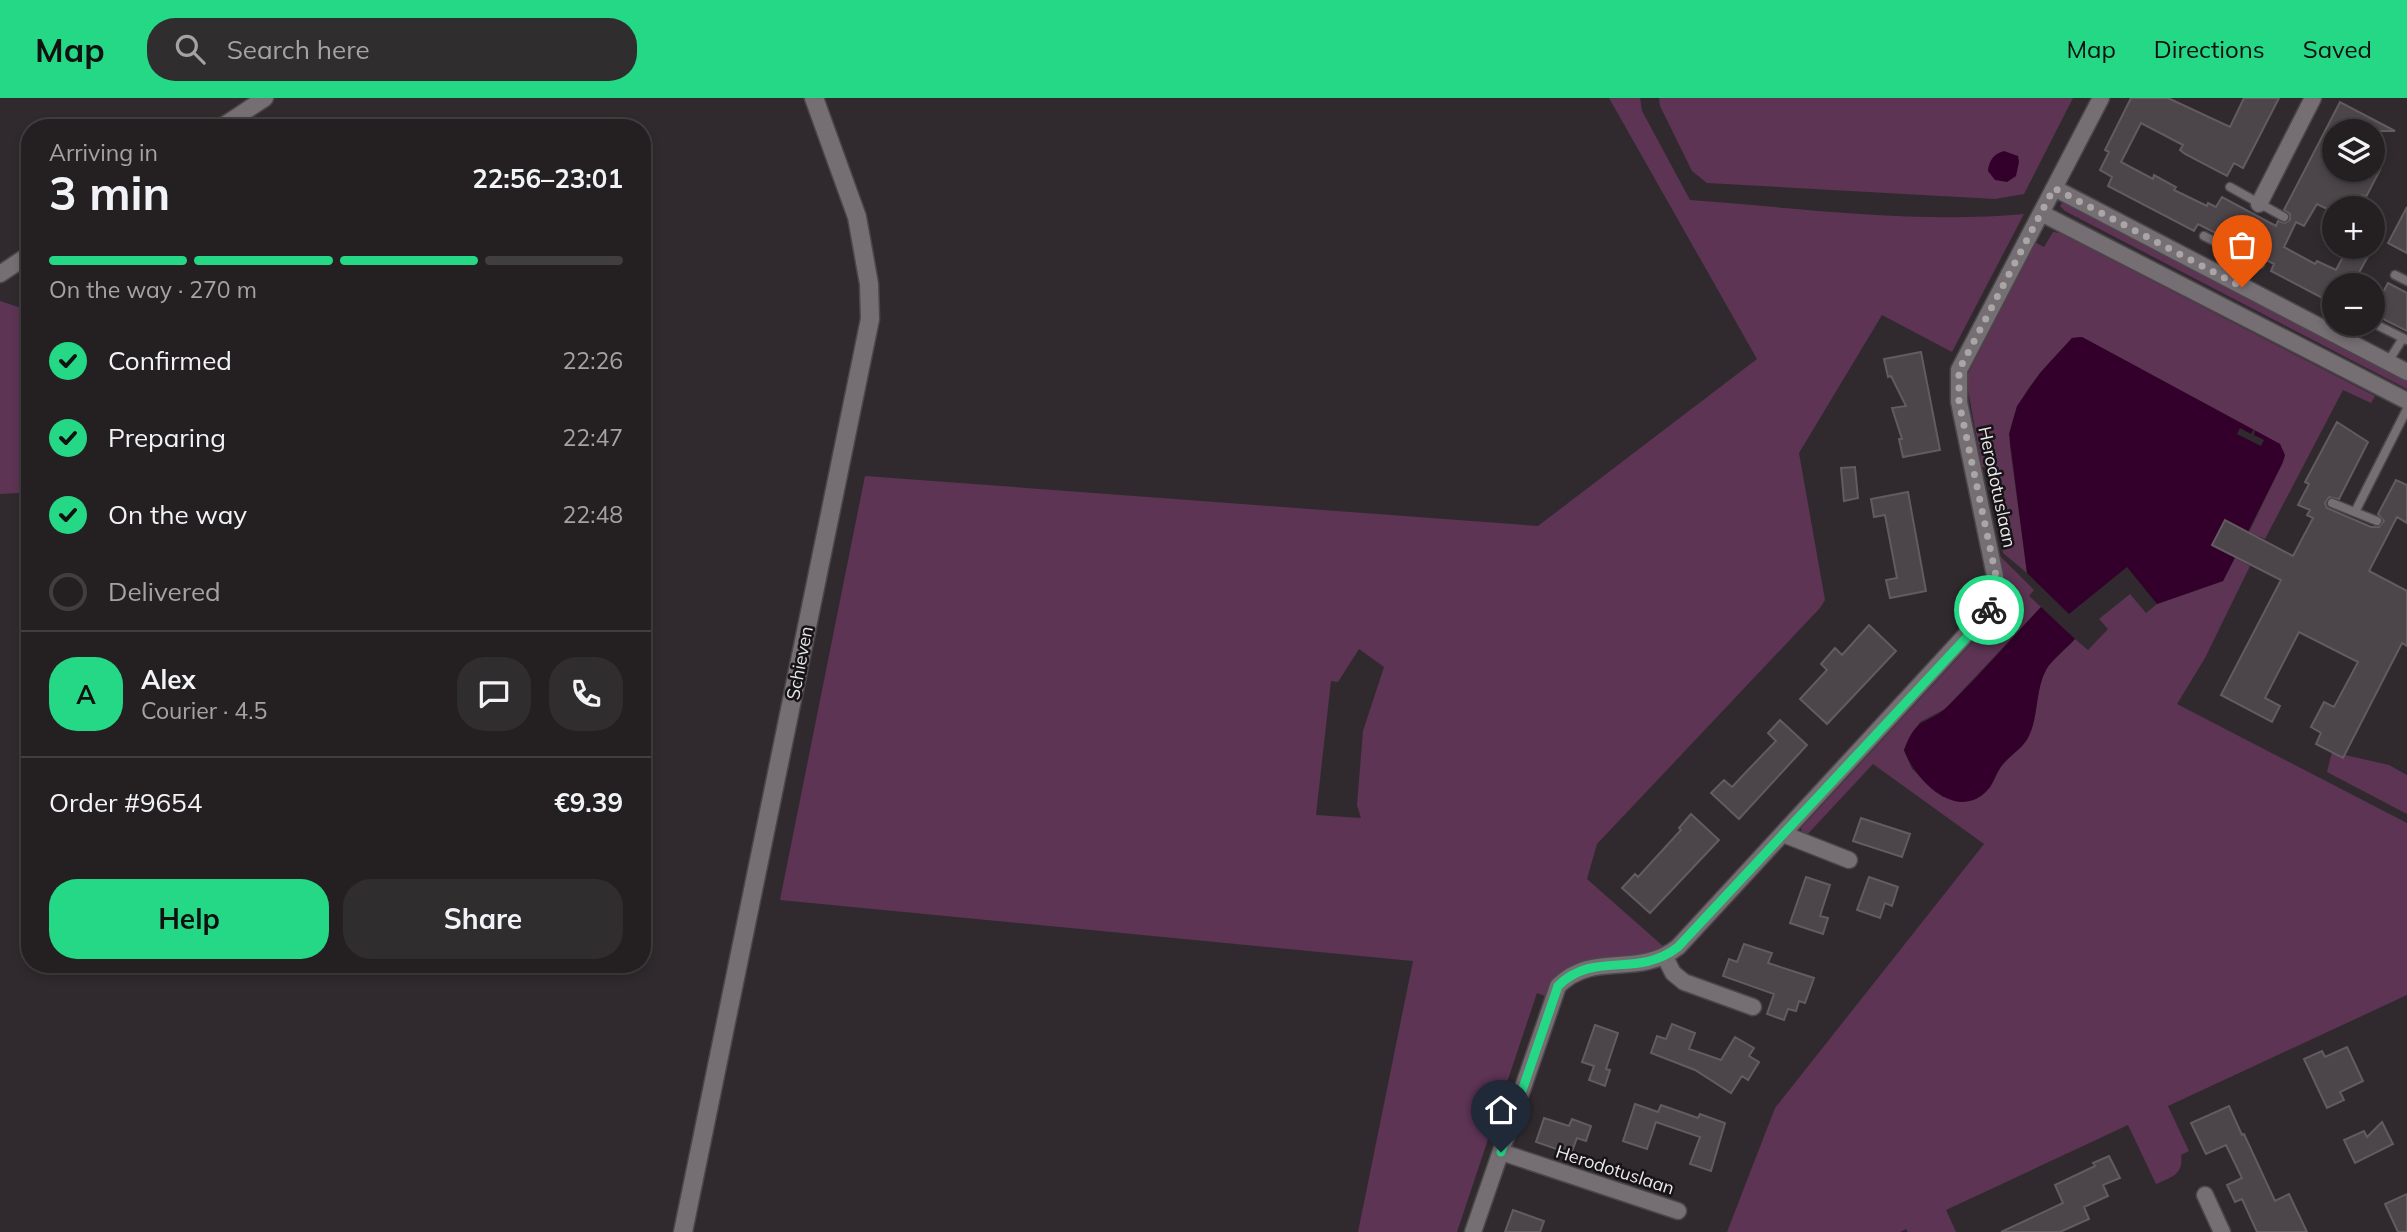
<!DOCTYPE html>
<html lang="en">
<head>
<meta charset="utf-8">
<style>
	body { margin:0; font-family:Mulish,sans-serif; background:#302d2f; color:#f1f3f6; height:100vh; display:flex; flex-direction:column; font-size:26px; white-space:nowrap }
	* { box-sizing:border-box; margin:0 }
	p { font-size:23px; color:#a3a3a5 }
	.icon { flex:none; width:38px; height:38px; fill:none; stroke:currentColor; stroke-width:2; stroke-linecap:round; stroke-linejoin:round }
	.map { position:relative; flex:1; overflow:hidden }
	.sheet { position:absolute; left:21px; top:21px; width:630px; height:854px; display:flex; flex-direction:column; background:#242022; border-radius:28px; box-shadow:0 4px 10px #0003,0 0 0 2px #413e40 }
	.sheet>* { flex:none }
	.tools { position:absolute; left:2322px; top:21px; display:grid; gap:14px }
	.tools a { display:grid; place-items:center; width:63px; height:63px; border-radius:50%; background:#242022; box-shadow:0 4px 10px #0003,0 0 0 2px #413e40; font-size:35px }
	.pin { position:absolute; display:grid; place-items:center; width:60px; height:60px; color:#fff; margin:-72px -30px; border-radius:50% 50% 50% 0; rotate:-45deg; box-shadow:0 0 7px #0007 }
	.pin .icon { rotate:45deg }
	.courier { position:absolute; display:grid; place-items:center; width:70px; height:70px; margin:-35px; border:5px solid #25d886; border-radius:50%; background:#fff; color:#222; box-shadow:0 2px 9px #0007 }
	.headline em { font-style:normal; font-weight:700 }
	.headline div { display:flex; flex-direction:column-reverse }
	.headline { display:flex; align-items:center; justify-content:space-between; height:119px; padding:0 28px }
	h1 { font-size:46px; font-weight:700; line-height:52px }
	.bar { display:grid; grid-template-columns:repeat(4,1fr); gap:10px 7px; align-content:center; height:84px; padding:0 28px }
	.bar i { height:9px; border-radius:5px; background:#413e40 }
	.bar .current { background:#25d886 }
	.bar p { grid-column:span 4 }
	.line { display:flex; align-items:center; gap:18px; padding:0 28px; border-top:2px solid #413e40 }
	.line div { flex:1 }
	.round { display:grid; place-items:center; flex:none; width:74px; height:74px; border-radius:28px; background:#302d2f }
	ol { padding:0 28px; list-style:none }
	li { display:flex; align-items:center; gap:21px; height:77px }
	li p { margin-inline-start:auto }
	li .icon { padding:7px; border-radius:50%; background:#25d886; color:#111; stroke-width:4 }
	li:last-child { color:#a3a3a5 }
	li i { width:38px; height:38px; border:4px solid #413e40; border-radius:50% }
	.primary-button { display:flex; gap:14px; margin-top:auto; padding:14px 28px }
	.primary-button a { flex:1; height:80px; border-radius:28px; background:#25d886; color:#111; font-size:28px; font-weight:700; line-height:80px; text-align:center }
	.primary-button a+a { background:#302d2f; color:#f1f3f6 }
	header { display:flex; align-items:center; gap:42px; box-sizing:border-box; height:98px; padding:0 35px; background:#25d886; color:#111 }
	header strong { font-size:33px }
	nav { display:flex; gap:38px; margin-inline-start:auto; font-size:24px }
	.search { width:490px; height:63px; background:#302d2f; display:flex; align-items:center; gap:18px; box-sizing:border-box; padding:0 24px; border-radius:28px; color:#a3a3a5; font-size:26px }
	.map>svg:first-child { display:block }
</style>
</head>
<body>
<header>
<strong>Map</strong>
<div class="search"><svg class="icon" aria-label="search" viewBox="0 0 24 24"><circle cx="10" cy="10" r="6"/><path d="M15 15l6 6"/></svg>Search here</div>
<nav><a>Map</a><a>Directions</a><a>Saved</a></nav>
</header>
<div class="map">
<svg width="2407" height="1134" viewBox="0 0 2407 1134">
	<rect width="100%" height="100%" fill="#302a2e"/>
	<path fill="#5d3454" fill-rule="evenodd" d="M1609 0H1640L1642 13 1690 102C1798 110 1916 126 2024 116L1952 254 1882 217 1799 355 1825 502 1820 510 1597 746 1587 781 1664 849C1622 869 1569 843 1545 898L1537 895 1457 1134H1358L1413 863 780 802 865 378 1538 428 1757 261ZM1359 551 1384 569 1363 633 1357 707 1361 720 1316 717 1331 583 1338 584Z
		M1659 0H2073L2024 96 1995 101 1707 85 1692 73 1660 8Z
		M2062 105 2068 106 2407 281V291L2065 113 2060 108Z
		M2053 134 2060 135 2375 298 2371 305 2343 292 2265 441 2249 434 2283 364 2280 346 2082 239 2072 240C2044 271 2007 304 2010 349L2027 475 2003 455 1987 369H1982L1967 286 1968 276 2033 143 2044 149Z
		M0 203 30 213V400L19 395 0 396Z
		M1999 457 2034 492 2029 498 2041 509 1945 611 1920 624 1904 652 1912 671 1943 699 1990 690 2000 670 2027 641 2032 629 2040 584 2047 569 2075 541 2088 552 2108 531 2099 521 2130 496 2146 515 2157 506 2223 483 2235 460 2250 468 2205 560 2177 606 2407 725V897L2168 1008 2189 1053 2181 1057C2184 1076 2172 1079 2156 1086L2128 1027 1946 1112 1956 1134H1908L1906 1131 1900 1134H1727L1775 1010 1984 746 1873 666 1804 740 1801 730 1993 522C2003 499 2004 481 1999 457Z
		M2332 654 2389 667 2407 677V716L2327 674Z"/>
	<path fill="#33002b" d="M2004 53 2018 58 2019 64 2016 78 2007 84 1995 82 1988 73C1989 62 1994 56 2004 53Z
		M2082 239 2280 346 2285 357 2283 364 2223 483 2157 506 2127 469 2069 516 2027 475 2009 336 2017 308 2040 275 2072 240Z
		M2041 509 2075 541C2066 551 2052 561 2046 572 2035 593 2039 619 2028 640 2022 651 2010 657 2002 667 1994 678 1993 690 1981 698 1950 719 1914 679 1904 652 1918 615 1926 629 1948 608 1980 577 2010 542 2041 509Z"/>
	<path fill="#302a2e" d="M2240 330 2251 336 2253 332 2255 333 2254 337 2264 342 2261 348 2237 336Z"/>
	<path fill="#4c454a" stroke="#625b5f" stroke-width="2" d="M2131 0H2168L2230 29 2244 0H2279L2243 70 2234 65 2227 78 2185 56 2180 52 2183 47 2141 25 2121 64 2153 81 2154 77 2176 89 2174 92 2207 108 2208 105 2216 109 2222 99 2276 128 2278 123 2285 125 2290 122V116L2284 112 2340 4 2395 33H2334V72H2380L2366 99 2362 97 2355 110H2325L2317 106 2304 128 2296 124 2284 149 2315 166 2317 163 2336 172 2348 149H2373L2355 182 2365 187H2334V206L2271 173 2274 166 2245 150 2198 126 2194 133 2108 88 2112 79 2100 72 2109 54 2105 52Z
		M2407 109V155L2388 145Z
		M2388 185 2407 195V233L2373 216V192L2382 196Z
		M1921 254 1940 352 1903 359 1899 341H1902L1892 310 1906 308 1891 278 1888 279 1884 261Z
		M2337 324 2368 344 2339 401 2329 399 2325 405 2327 410 2371 429H2379L2384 423 2378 416 2396 382 2407 387V425L2397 419 2369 473 2407 493V548L2402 545 2343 660 2316 646 2321 635 2311 629 2324 604 2334 609 2358 564 2299 534 2265 600 2280 608 2272 624 2221 597 2281 482 2212 447 2225 422 2293 458 2313 420 2307 417 2310 412 2298 407 2309 386 2305 384Z
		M1855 369 1858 400 1844 403 1841 370Z
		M1908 394 1926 493 1890 500 1886 482 1897 480 1885 417 1874 419 1871 401Z
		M1869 527 1896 553 1827 626 1800 601 1827 572 1821 566 1835 550 1842 557Z
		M1780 622 1807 647 1739 721 1711 695 1724 682 1732 689 1747 673 1776 643 1768 635Z
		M1691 716 1719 742 1650 815 1622 790 1635 776 1638 779 1681 732 1679 730Z
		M1861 720 1910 736 1902 759 1853 743Z
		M1806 779 1830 787 1820 818 1828 820 1823 836 1790 825Z
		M1869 779 1898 789 1892 808 1885 805 1880 820 1857 812Z
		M1744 846 1772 855 1768 865 1814 880 1805 905 1799 903 1796 913 1788 911 1784 922 1767 916 1774 896 1723 878 1729 861 1737 864Z
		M1672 926 1695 935 1689 951 1721 962 1735 939 1754 950 1749 958 1759 964 1748 982 1742 978 1731 995 1695 972 1651 955 1657 938 1666 941Z
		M1595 927 1618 935 1606 971 1610 972 1605 988 1589 982 1594 968 1582 964Z
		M2347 949 2363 983 2340 994 2344 1002 2327 1010 2304 961 2322 953 2325 959Z
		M1635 1006 1658 1014 1661 1007 1698 1020 1700 1016 1725 1025 1711 1073 1690 1066 1700 1039 1656 1024 1647 1051 1623 1043Z
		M2229 1008 2242 1037 2244 1036 2275 1103 2289 1096 2307 1134H2257L2242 1101 2235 1104 2227 1087 2242 1080 2226 1047 2206 1056 2191 1025Z
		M1544 1020 1569 1028 1572 1021 1591 1028 1586 1043 1577 1040 1571 1056 1536 1044Z
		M2382 1024 2393 1046 2355 1065 2344 1042 2364 1033 2367 1039Z
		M2109 1058 2120 1080 2103 1087 2108 1098 2084 1109 2089 1121 2060 1134H2001L2063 1105 2055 1087 2095 1068 2093 1065Z
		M2407 1096V1134H2398L2385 1106Z
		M1513 1112 1544 1123 1540 1134H1505Z"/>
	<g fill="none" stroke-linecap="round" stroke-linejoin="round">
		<g stroke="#4b4649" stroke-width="11">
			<path id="service" d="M2230 89 2284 119
				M2204 138 2260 166
				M2218 176 2232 152
				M2395 177 2407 183
				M2373 225 2407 242
				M2388 264 2403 240
				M2332 405 2377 423
				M2355 414 2407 311"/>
		</g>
		<g stroke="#4b4649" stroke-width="19">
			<path id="minor" d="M220 30 265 0
				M2054 90 2407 274
				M2259 106 2313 0
				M2041 115 2407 303
				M0 176 30 156
				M1783 736 1849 762
				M1665 859 1673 875 1684 884 1753 909
				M1501 1054 1678 1113
				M2205 1097 2222 1134
				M1473 1134 1558 888C1594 852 1637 881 1678 849L1987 514 1994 496 1995 478 1959 304V272L2101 0"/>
		</g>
		<g stroke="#4b4649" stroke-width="21">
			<path id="tertiary" d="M683 1134 870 221 869 186 857 119 814 0"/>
		</g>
		<use href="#service" stroke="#756e73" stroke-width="8"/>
		<use href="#minor" stroke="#756e73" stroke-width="16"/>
		<use href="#tertiary" stroke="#756e73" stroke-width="18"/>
	</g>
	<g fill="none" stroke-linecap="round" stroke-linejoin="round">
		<path stroke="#aaa6a8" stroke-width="7" stroke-dasharray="0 12.6" d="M1989 512 1994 496 1996 478 1959 304V272L2054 90 2242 189"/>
		<path stroke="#25d886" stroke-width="9" d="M1501 1054 1558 888C1594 852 1637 881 1678 849L1980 525 1989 512"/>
	</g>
	<g text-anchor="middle" stroke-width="5" stroke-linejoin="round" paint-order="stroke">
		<g font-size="18" fill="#ece8ea" stroke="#161416">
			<text transform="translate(1997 389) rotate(78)" y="6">Herodotuslaan</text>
			<text transform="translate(800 565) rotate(-79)" y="6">Schieven</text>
			<text transform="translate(1615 1072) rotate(18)" y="6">Herodotuslaan</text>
		</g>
	</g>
</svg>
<div class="tools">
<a><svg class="icon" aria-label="layers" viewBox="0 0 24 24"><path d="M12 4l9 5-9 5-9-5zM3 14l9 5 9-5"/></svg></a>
<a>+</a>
<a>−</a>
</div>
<div class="pin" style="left:2242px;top:189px;background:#ea580c"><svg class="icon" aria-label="bag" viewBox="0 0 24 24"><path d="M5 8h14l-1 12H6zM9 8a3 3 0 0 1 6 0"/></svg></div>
<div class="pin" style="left:1501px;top:1054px;background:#1f2937"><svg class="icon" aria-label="home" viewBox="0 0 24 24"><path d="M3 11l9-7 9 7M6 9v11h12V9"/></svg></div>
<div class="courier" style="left:1989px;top:512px"><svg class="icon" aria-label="bike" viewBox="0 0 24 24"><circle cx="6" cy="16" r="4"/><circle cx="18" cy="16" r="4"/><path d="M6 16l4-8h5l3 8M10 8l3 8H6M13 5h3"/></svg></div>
<section class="sheet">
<div class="headline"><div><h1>3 min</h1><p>Arriving in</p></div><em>22:56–23:01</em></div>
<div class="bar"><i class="current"></i><i class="current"></i><i class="current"></i><i></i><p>On the way · 270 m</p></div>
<ol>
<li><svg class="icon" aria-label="check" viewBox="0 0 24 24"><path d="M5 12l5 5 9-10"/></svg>Confirmed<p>22:26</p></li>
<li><svg class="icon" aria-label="check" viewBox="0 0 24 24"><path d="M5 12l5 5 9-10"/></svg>Preparing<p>22:47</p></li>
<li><svg class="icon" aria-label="check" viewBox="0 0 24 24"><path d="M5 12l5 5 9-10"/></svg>On the way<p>22:48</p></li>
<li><i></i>Delivered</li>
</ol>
<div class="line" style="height:126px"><b class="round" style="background:#25d886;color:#111">A</b><div><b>Alex</b><p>Courier · 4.5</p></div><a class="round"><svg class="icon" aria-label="chat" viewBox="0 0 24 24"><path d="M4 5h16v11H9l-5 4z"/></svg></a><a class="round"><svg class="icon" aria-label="phone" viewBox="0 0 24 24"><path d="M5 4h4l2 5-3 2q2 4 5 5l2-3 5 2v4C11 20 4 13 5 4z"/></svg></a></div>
<div class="line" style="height:91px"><div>Order #9654</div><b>€9.39</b></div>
<div class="primary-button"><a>Help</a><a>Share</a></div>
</section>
</div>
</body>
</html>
